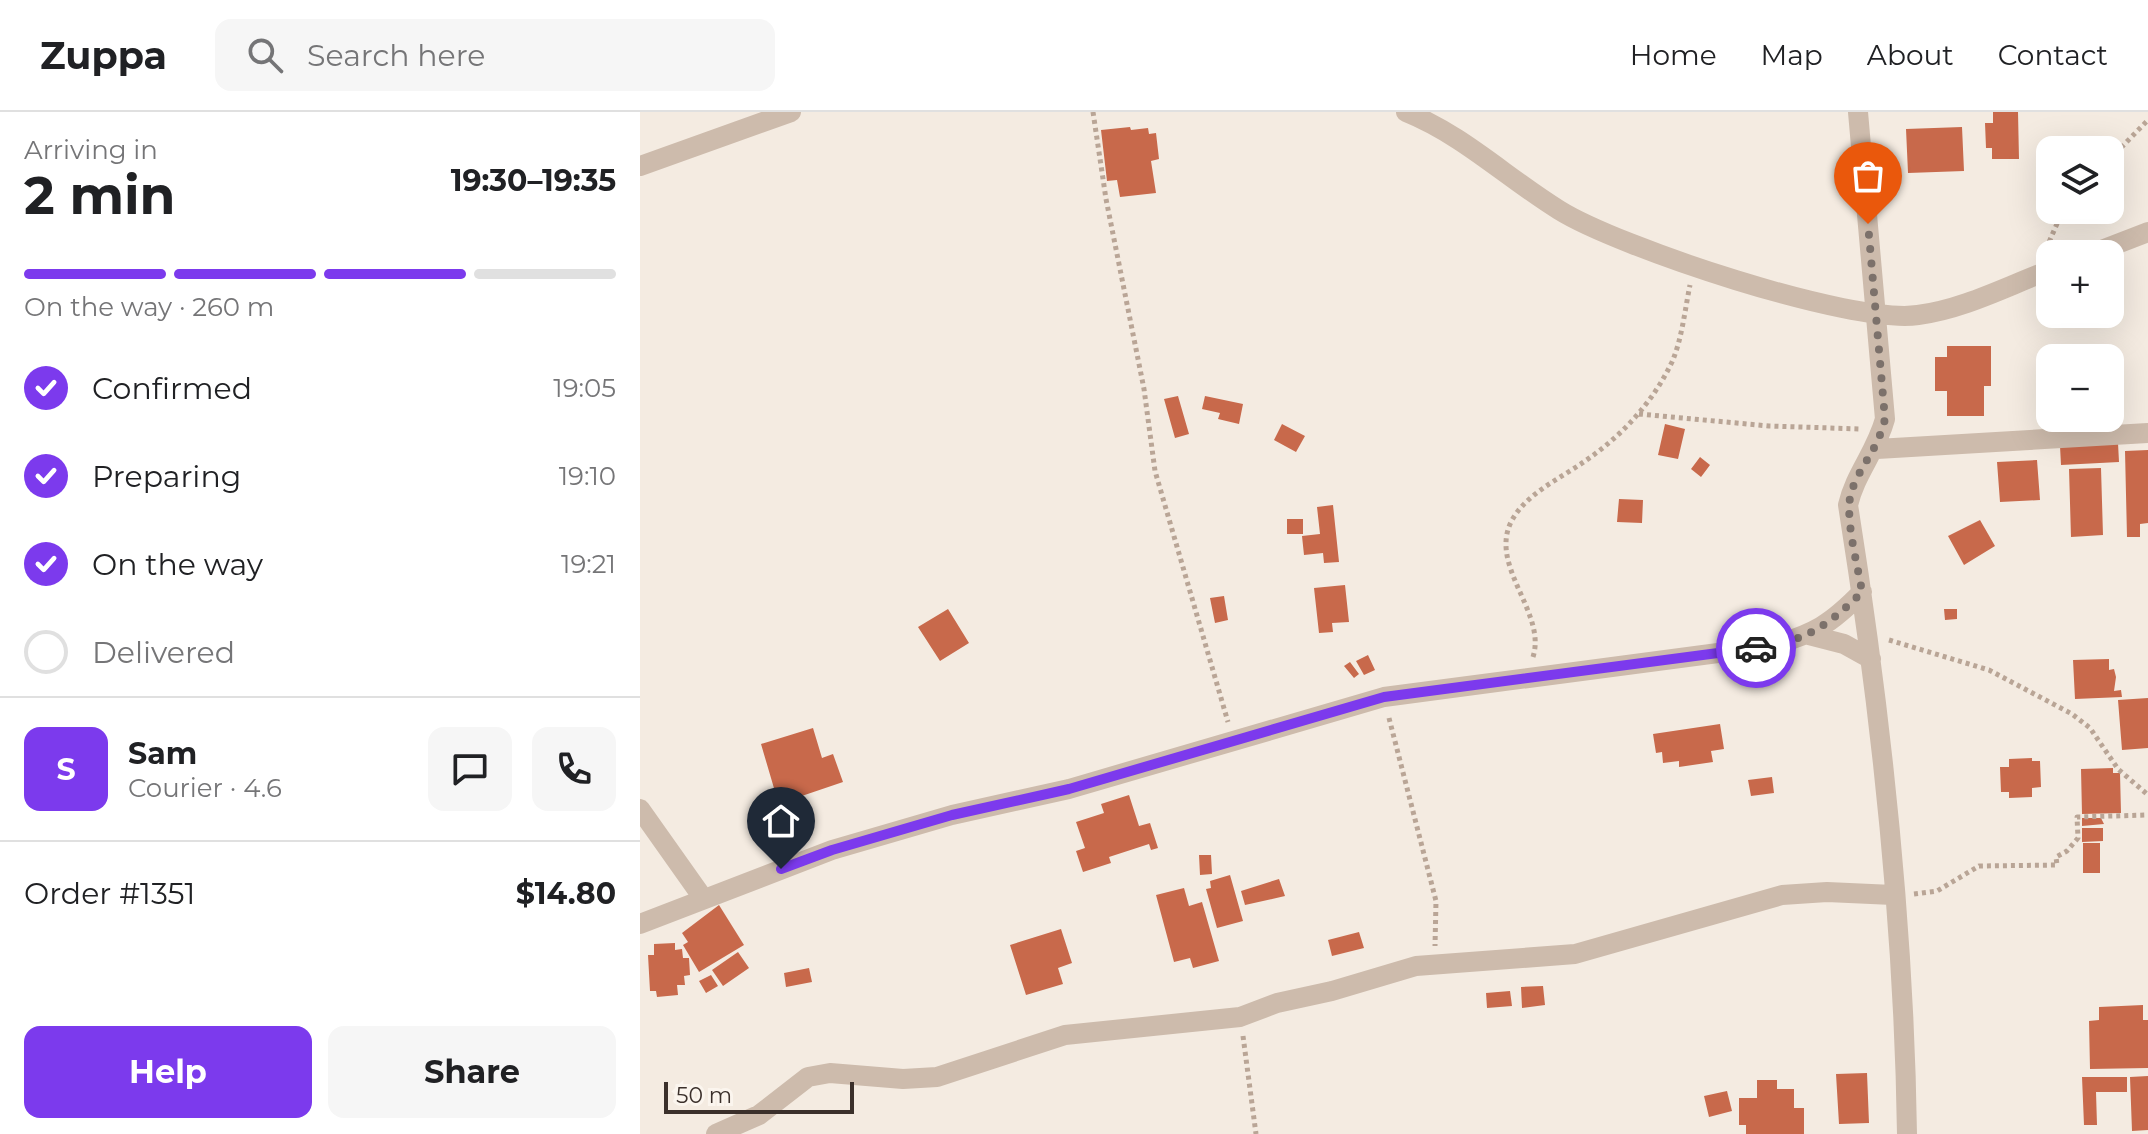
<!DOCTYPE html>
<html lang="en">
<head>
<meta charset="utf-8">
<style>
	body { margin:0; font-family:Montserrat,sans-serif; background:#f6f6f6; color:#202124; height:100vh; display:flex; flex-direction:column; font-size:30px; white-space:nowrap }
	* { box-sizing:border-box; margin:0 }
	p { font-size:26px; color:#757577 }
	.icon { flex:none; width:44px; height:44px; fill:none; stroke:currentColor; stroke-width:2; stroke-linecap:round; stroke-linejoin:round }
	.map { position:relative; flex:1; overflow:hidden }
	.drawer { display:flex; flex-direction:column; background:#fff; width:640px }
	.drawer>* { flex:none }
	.fabs { position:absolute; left:1396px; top:24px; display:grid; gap:16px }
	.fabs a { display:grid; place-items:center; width:88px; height:88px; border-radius:16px; background:#fff; box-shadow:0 8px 32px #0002; font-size:40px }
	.scale { position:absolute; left:24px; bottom:20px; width:190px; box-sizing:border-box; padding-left:8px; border:4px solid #3b302b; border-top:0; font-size:22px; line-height:28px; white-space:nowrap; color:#3b302b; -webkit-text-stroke:6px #fbf5ee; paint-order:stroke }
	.pin { position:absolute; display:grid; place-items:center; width:68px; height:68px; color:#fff; margin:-82px -34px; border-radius:50% 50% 50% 0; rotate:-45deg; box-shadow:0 0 8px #0007 }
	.pin .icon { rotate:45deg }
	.courier { position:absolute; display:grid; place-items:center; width:80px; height:80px; margin:-40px; border:6px solid #7c3aed; border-radius:50%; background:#fff; color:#222; box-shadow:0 2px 10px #0007 }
	.headline em { font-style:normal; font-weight:700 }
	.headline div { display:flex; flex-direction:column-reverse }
	.headline { display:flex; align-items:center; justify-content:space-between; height:136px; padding:0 24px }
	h1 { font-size:52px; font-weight:700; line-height:60px }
	.bar { display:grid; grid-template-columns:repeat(4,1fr); gap:12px 8px; align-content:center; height:96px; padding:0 24px }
	.bar i { height:10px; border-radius:6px; background:#e0e0e0 }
	.bar .current { background:#7c3aed }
	.bar p { grid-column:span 4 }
	.line { display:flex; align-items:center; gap:20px; padding:0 24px; border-top:2px solid #e0e0e0 }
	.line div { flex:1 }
	.round { display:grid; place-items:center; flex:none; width:84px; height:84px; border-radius:16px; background:#f6f6f6 }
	ol { padding:0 24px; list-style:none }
	li { display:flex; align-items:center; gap:24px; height:88px }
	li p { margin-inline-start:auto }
	li .icon { padding:8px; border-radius:50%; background:#7c3aed; color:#fff; stroke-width:4 }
	li:last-child { color:#757577 }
	li i { width:44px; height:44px; border:4px solid #e0e0e0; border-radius:50% }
	.primary-button { display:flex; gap:16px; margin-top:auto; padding:16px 24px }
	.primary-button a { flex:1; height:92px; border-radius:16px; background:#7c3aed; color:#fff; font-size:32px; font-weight:700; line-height:92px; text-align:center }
	.primary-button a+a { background:#f6f6f6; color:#202124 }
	header { display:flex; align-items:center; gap:48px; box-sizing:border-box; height:112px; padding:0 40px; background:#fff; border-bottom:2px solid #e0e0e0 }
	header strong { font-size:38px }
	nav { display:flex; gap:44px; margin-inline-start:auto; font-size:28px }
	.search { width:560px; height:72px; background:#f6f6f6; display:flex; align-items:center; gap:20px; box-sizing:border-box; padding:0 28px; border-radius:16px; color:#757577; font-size:30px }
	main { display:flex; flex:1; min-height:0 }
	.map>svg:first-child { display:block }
</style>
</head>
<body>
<header>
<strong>Zuppa</strong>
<div class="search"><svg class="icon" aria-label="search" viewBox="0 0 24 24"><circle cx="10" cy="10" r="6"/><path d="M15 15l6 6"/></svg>Search here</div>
<nav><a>Home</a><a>Map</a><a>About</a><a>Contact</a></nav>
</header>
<main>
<section class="drawer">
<div class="headline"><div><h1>2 min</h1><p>Arriving in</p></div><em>19:30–19:35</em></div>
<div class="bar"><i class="current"></i><i class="current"></i><i class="current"></i><i></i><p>On the way · 260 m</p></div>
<ol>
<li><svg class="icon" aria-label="check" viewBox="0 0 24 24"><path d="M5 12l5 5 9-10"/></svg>Confirmed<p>19:05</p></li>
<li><svg class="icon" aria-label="check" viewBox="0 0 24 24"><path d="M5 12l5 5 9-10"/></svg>Preparing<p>19:10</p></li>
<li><svg class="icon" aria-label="check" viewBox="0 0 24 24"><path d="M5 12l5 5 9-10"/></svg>On the way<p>19:21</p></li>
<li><i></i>Delivered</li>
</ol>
<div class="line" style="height:144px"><b class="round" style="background:#7c3aed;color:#fff">S</b><div><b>Sam</b><p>Courier · 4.6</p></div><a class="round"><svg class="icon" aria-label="chat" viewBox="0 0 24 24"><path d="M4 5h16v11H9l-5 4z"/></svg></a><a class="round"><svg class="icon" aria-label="phone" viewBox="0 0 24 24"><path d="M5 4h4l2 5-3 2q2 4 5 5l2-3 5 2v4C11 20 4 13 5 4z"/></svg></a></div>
<div class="line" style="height:104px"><div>Order #1351</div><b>$14.80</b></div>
<div class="primary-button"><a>Help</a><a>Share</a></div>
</section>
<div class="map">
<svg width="1508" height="1022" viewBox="0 0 1508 1022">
	<rect width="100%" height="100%" fill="#f4ebe1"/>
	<path fill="#c8694b" d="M1353 0H1378L1379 47H1352V36H1346L1345 11H1353Z
		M490 15 491 18 508 16 509 22 516 21 519 47 511 49 516 81 480 85 477 68 467 69 461 18Z
		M1322 15 1324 59 1268 61 1266 17Z
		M1307 234H1351V274H1344V304H1307V279H1295V245H1307Z
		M538 284 549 322 535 326 524 287Z
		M565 284 603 292 599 312 578 307 580 301 562 297Z
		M642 312 665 324 656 340 634 328Z
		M1025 312 1045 317 1038 347 1018 343Z
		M1478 331 1479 350 1421 353 1420 334Z
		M1508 338V411L1500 412V425H1487L1485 339Z
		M1060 345 1070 353 1061 365 1051 357Z
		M1397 348 1400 388 1360 390 1357 350Z
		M1461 356 1463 423 1431 425 1429 357Z
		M979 387 1003 388 1002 411 977 410Z
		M693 393 699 450 684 451 683 441 664 443 662 424 680 422 677 395Z
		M647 407H663V422H647Z
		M1340 408 1355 434 1324 453 1308 424Z
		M705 473 709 510 692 511 693 520 679 521 674 476Z
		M584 484 588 508 575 511 570 486Z
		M308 497 329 531 300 549 278 515Z
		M1304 497H1317V507L1305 508Z
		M728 543 735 558 724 563 716 549Z
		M1469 547V558L1474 557 1476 565 1474 579 1481 578 1482 585 1435 587 1433 548Z
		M710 550 719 562 714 566 704 554Z
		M1508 586V636L1482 638 1478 588Z
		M1080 612 1084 637 1071 639 1073 650 1039 655V649L1023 651 1022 640 1016 641 1013 622Z
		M173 616 182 646 193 642 203 670 147 689 144 681 136 683 121 632Z
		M1392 646V649H1400L1401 675 1392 676V685L1369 686V680H1361L1360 655H1369V647Z
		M1473 656V661H1480L1481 701 1442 702 1441 657Z
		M1132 665 1134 681 1111 684 1108 668Z
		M489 683 499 714 510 711 518 736 511 738 509 732 469 745 471 751 443 760 436 739 445 736 436 710 464 701 461 692Z
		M1442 706H1461L1464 712 1442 714Z
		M1442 716H1463V729L1442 730Z
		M1443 731H1460V761H1443Z
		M559 743H571L572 762 560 763Z
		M590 763 603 809 577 816 566 777 571 776 570 769Z
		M639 767 645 784 605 793 601 779Z
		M544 776 549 794 562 790 579 849 553 856 550 846 534 850 516 783Z
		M79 793 104 833 59 860 43 833 48 830 42 821Z
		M421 817 432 851 418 856 423 872 386 883 370 833Z
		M719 820 724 836 692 844 688 828Z
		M35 831V838L42 837 43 846H49L50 863 44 864 45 873H37L38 883 17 885 16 879H10L8 843H14V832Z
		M98 840 109 856 83 874 72 858Z
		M169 856 172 870 146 875 144 861Z
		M71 863 78 874 66 881 59 869Z
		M903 874 905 893 882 896 881 875Z
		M870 879 872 894 847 896 846 881Z
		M1503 893V908H1508V956L1450 957 1449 909 1459 908V895Z
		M1227 961 1229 1011 1199 1012 1196 962Z
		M1508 964V1018L1492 1019 1490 965Z
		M1442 965H1487V980H1456L1457 1013H1444Z
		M1117 968H1137V977H1154V996H1164V1022H1106V1013H1099V986H1117Z
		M1087 979 1092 999 1069 1005 1064 984Z"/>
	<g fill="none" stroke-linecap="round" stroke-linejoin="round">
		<path stroke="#b9a596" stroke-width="5" stroke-dasharray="4 4" stroke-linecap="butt" d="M453 0 466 87 504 277 515 359 588 610
			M1470 47 1508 8
			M1406 137 1423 98
			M999 302 1129 314 1221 317
			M1249 528 1349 558 1432 602 1450 616 1478 657 1508 683
			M893 545C907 501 849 455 871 410 886 381 920 367 945 349 982 324 1013 290 1032 250 1042 227 1045 197 1050 173
			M749 606 796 789 795 834
			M1274 782 1297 779 1339 754 1417 753 1416 745 1427 739 1438 726 1437 705 1508 703
			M603 924 616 1022"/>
		<path stroke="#cdbbac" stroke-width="20" d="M766 0C823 23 867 66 919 98 978 135 1212 213 1278 203 1324 197 1367 174 1410 158
			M1218 0 1245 307C1236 340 1215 362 1208 393 1241 600 1264 812 1267 1022
			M0 54 151 0
			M1451 142 1508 120
			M1237 337 1508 321
			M1169 523 1204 532 1231 547
			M0 697 63 786
			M0 812 192 738 312 703 429 677 744 585 1131 534C1174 522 1191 512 1222 480
			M76 1022 119 1003 168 965 190 961 263 967 297 965 425 923 600 905 637 891 692 879 776 854 935 842 1142 783 1187 780 1253 783"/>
	</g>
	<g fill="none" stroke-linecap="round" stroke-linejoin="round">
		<path stroke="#7c716b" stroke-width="8" stroke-dasharray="0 14.4" d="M1116 536C1164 530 1188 514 1222 480 1218 453 1202 399 1213 375 1224 348 1237 339 1245 307L1228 112"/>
		<path stroke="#7c3aed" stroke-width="10" d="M141 757 192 738 312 703 429 677 744 585 1116 536"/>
	</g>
</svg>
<div class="fabs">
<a><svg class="icon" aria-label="layers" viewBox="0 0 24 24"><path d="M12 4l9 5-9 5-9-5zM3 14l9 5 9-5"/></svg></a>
<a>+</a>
<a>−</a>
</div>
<div class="scale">50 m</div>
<div class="pin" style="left:1228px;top:112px;background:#ea580c"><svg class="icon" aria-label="bag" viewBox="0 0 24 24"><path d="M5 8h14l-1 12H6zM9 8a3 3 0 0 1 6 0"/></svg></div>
<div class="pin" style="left:141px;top:757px;background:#1f2937"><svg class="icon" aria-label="home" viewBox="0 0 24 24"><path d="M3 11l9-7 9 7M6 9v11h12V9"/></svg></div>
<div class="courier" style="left:1116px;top:536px"><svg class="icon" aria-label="car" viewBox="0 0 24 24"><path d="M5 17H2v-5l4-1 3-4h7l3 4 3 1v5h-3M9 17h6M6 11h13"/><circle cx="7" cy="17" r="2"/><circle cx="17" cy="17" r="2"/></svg></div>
</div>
</main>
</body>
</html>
